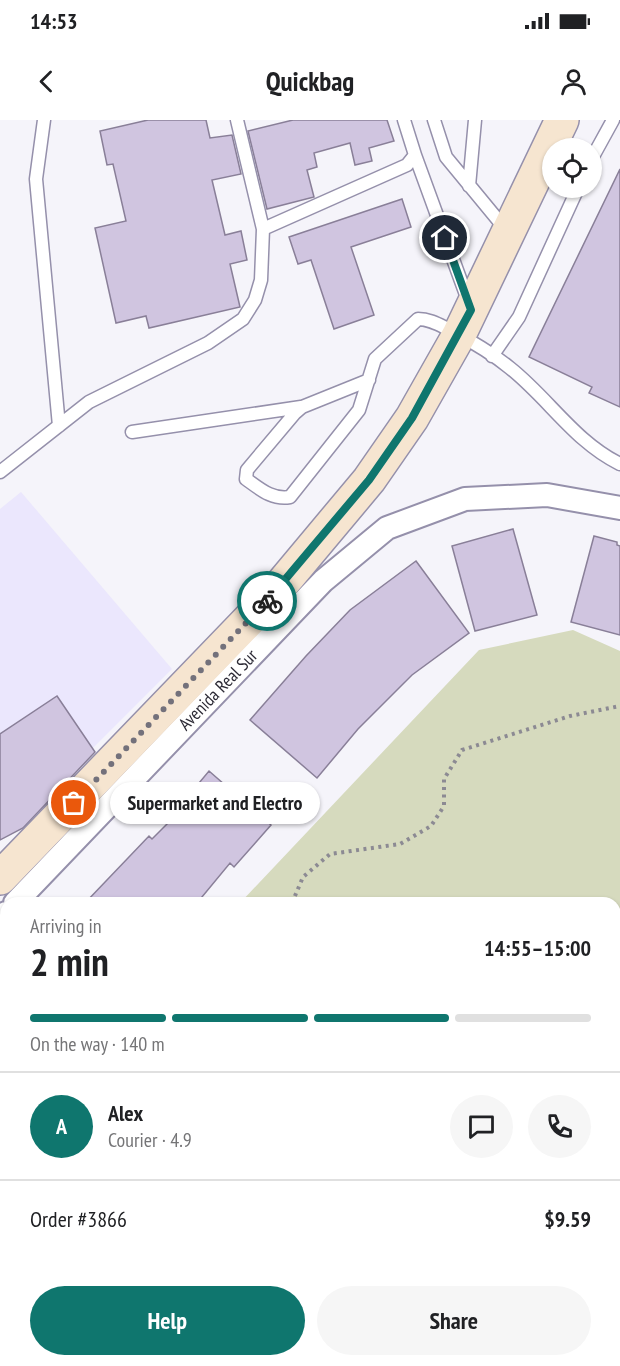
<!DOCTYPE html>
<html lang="en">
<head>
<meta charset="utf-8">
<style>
	body { margin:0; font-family:"PT Sans Narrow",sans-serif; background:#f6f6f6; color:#202124; height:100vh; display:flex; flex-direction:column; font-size:22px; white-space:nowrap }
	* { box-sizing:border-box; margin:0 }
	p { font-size:20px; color:#757577 }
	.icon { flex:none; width:33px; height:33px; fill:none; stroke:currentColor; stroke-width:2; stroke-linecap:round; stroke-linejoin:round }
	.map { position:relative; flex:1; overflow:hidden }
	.details { position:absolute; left:0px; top:777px; width:621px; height:470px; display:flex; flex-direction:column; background:#fff; border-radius:18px 18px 0 0; box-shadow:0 2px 4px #0004 }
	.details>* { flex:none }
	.tools { position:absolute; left:542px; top:18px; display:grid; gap:12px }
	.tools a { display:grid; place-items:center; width:60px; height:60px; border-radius:50%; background:#fff; box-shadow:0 2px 4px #0004; font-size:30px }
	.pin { position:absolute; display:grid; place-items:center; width:51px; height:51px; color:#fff; margin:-26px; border:3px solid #fff; border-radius:50%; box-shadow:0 2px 6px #0007 }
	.courier { position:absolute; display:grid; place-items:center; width:60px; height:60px; margin:-30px; border:4px solid #0f766e; border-radius:50%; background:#fff; color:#222; box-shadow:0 2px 8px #0007 }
	.bubble { position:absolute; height:42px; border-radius:21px; background:#fff; box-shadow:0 2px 4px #0004; font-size:20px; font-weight:700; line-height:42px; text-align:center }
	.summary em { font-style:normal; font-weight:700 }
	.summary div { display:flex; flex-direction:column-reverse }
	.summary { display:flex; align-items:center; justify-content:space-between; height:102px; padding:0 30px }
	h1 { font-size:39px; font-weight:700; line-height:45px }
	.bar { display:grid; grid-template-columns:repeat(4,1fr); gap:9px 6px; align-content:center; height:72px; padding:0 30px }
	.bar i { height:8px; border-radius:4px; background:#e0e0e0 }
	.bar .active { background:#0f766e }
	.bar p { grid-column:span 4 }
	.line { display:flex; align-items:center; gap:15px; padding:0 30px; border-top:2px solid #e0e0e0 }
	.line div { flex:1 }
	.round { display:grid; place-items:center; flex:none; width:63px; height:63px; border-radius:32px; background:#f6f6f6 }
	.cta { display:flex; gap:12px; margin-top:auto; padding:12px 30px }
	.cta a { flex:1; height:69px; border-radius:36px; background:#0f766e; color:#fff; font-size:24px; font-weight:700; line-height:69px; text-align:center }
	.cta a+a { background:#f6f6f6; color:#202124 }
	.status { display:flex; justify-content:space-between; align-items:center; height:42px; padding:0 30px; background:#fff; direction:ltr }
	.status svg { height:16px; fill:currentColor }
	header { display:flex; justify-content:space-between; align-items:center; height:78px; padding:0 30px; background:#fff; font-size:27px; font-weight:700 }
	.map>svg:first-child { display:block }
</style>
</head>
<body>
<div class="status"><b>14:53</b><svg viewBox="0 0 49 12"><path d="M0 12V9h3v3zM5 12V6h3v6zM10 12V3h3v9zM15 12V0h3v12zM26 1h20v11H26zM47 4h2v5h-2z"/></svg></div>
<header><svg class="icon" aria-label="back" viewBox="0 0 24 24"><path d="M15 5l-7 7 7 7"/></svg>Quickbag<svg class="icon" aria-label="person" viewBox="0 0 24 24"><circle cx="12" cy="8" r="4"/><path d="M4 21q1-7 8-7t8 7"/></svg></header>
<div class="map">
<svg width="620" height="1246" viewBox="0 0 620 1246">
	<rect width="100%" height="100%" fill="#f5f4fa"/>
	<path fill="#ebe7fd" d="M21 372 172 549 0 721V389Z"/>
	<path fill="#d6dabe" d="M573 510 620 531V1246H556L551 1241 615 1240V783H240L479 530Z
		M6 1006V1240L224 1241 217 1246H0V1011Z"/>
	<path fill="#d0c5e0" stroke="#897f98" stroke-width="1.5" d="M148 0H206L210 18 232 15 241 54 212 60 225 115 241 111 247 140 230 144 240 187 149 208 146 196 116 203 95 108 126 101 113 44 107 45 100 11Z
		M293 0H387L394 21 369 28 372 41 355 45 350 23 314 33 317 47 307 50 314 77 267 89 248 11Z
		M620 49V287L589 273 592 267 529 237Z
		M402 79 411 107 351 127 374 195 334 209 311 140 298 144 289 117Z
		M513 409 537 495 475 511 452 426Z
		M594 416 617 422V425L620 426V515L571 502Z
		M416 441 469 513 412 555 358 609 317 658 250 600 306 536 350 490Z
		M57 576 95 632 23 708 0 720V614Z
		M209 651 271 705 234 747 230 743 197 783H85L149 716 152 719 176 695 174 693Z"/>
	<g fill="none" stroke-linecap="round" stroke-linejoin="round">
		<g stroke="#9590ab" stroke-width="15">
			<path id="lane" d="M44 0 36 59 59 306
				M237 0 263 109
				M434 0 446 37 507 111
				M415 35 469 183
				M591 40 613 0
				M469 66 475 0
				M492 236 519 197 578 68
				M369 260 302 287 295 293 247 350 246 359C260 369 272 380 290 377L359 290 375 239 418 199C431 199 441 206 452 211 471 221 493 234 510 248 549 279 575 322 620 344
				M132 312 301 287
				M0 352 89 282 208 223 243 199 255 180 261 160 263 109 407 45 415 35 404 0"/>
		</g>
		<g stroke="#9590ab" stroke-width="26">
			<path id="street" d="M15 783 323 461 387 408 465 379 547 375 620 388
				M0 799 6 793"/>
		</g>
		<g stroke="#9590ab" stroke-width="36">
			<path id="secondary" d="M0 758 272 476 369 360 412 298 459 215 562 0"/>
		</g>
		<path stroke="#8c8a93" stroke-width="4" stroke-dasharray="3 4.5" stroke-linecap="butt" d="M292 783 303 757 330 734 400 724 431 706 444 686V659L462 630 570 596 620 586
			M0 1109 6 1108"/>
		<use href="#lane" stroke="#fff" stroke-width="12"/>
		<use href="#street" stroke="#fff" stroke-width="22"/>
		<use href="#secondary" stroke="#f6e5d0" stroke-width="33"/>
	</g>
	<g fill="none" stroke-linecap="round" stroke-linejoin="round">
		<path stroke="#73717b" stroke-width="6" stroke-dasharray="0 10.8" d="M74 683 267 481"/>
		<path stroke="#0f766e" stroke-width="8" d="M267 481 369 360 412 298 471 190 445 118"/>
	</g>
	<g text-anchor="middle" stroke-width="4.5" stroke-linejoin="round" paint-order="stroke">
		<g font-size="18" fill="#2d2b36" stroke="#fff">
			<text transform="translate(218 570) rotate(-46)" y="6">Avenida Real Sur</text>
		</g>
	</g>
</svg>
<div class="tools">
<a><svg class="icon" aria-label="locate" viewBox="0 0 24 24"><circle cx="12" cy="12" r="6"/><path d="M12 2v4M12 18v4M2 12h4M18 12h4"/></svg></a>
</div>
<div class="pin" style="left:74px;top:683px;background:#ea580c"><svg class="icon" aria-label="bag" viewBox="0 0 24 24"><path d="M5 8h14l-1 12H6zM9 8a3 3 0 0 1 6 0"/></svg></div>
<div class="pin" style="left:445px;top:118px;background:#1f2937"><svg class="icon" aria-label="home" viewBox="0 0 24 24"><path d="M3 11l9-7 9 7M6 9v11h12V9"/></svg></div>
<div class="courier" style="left:267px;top:481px"><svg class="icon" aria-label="bike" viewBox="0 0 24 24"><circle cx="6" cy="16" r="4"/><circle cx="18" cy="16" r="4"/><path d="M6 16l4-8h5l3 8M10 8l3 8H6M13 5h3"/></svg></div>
<div class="bubble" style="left:110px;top:662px;width:210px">Supermarket and Electro</div>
<section class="details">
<div class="summary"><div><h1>2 min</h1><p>Arriving in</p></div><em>14:55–15:00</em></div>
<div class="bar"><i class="active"></i><i class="active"></i><i class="active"></i><i></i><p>On the way · 140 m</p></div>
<div class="line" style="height:108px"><b class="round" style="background:#0f766e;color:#fff">A</b><div><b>Alex</b><p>Courier · 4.9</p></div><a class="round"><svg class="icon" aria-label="chat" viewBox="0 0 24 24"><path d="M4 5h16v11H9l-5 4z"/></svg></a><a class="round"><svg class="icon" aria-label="phone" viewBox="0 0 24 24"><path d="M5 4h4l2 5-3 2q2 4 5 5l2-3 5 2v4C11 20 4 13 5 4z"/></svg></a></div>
<div class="line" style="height:78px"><div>Order #3866</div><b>$9.59</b></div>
<div class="cta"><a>Help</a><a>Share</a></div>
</section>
</div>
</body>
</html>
